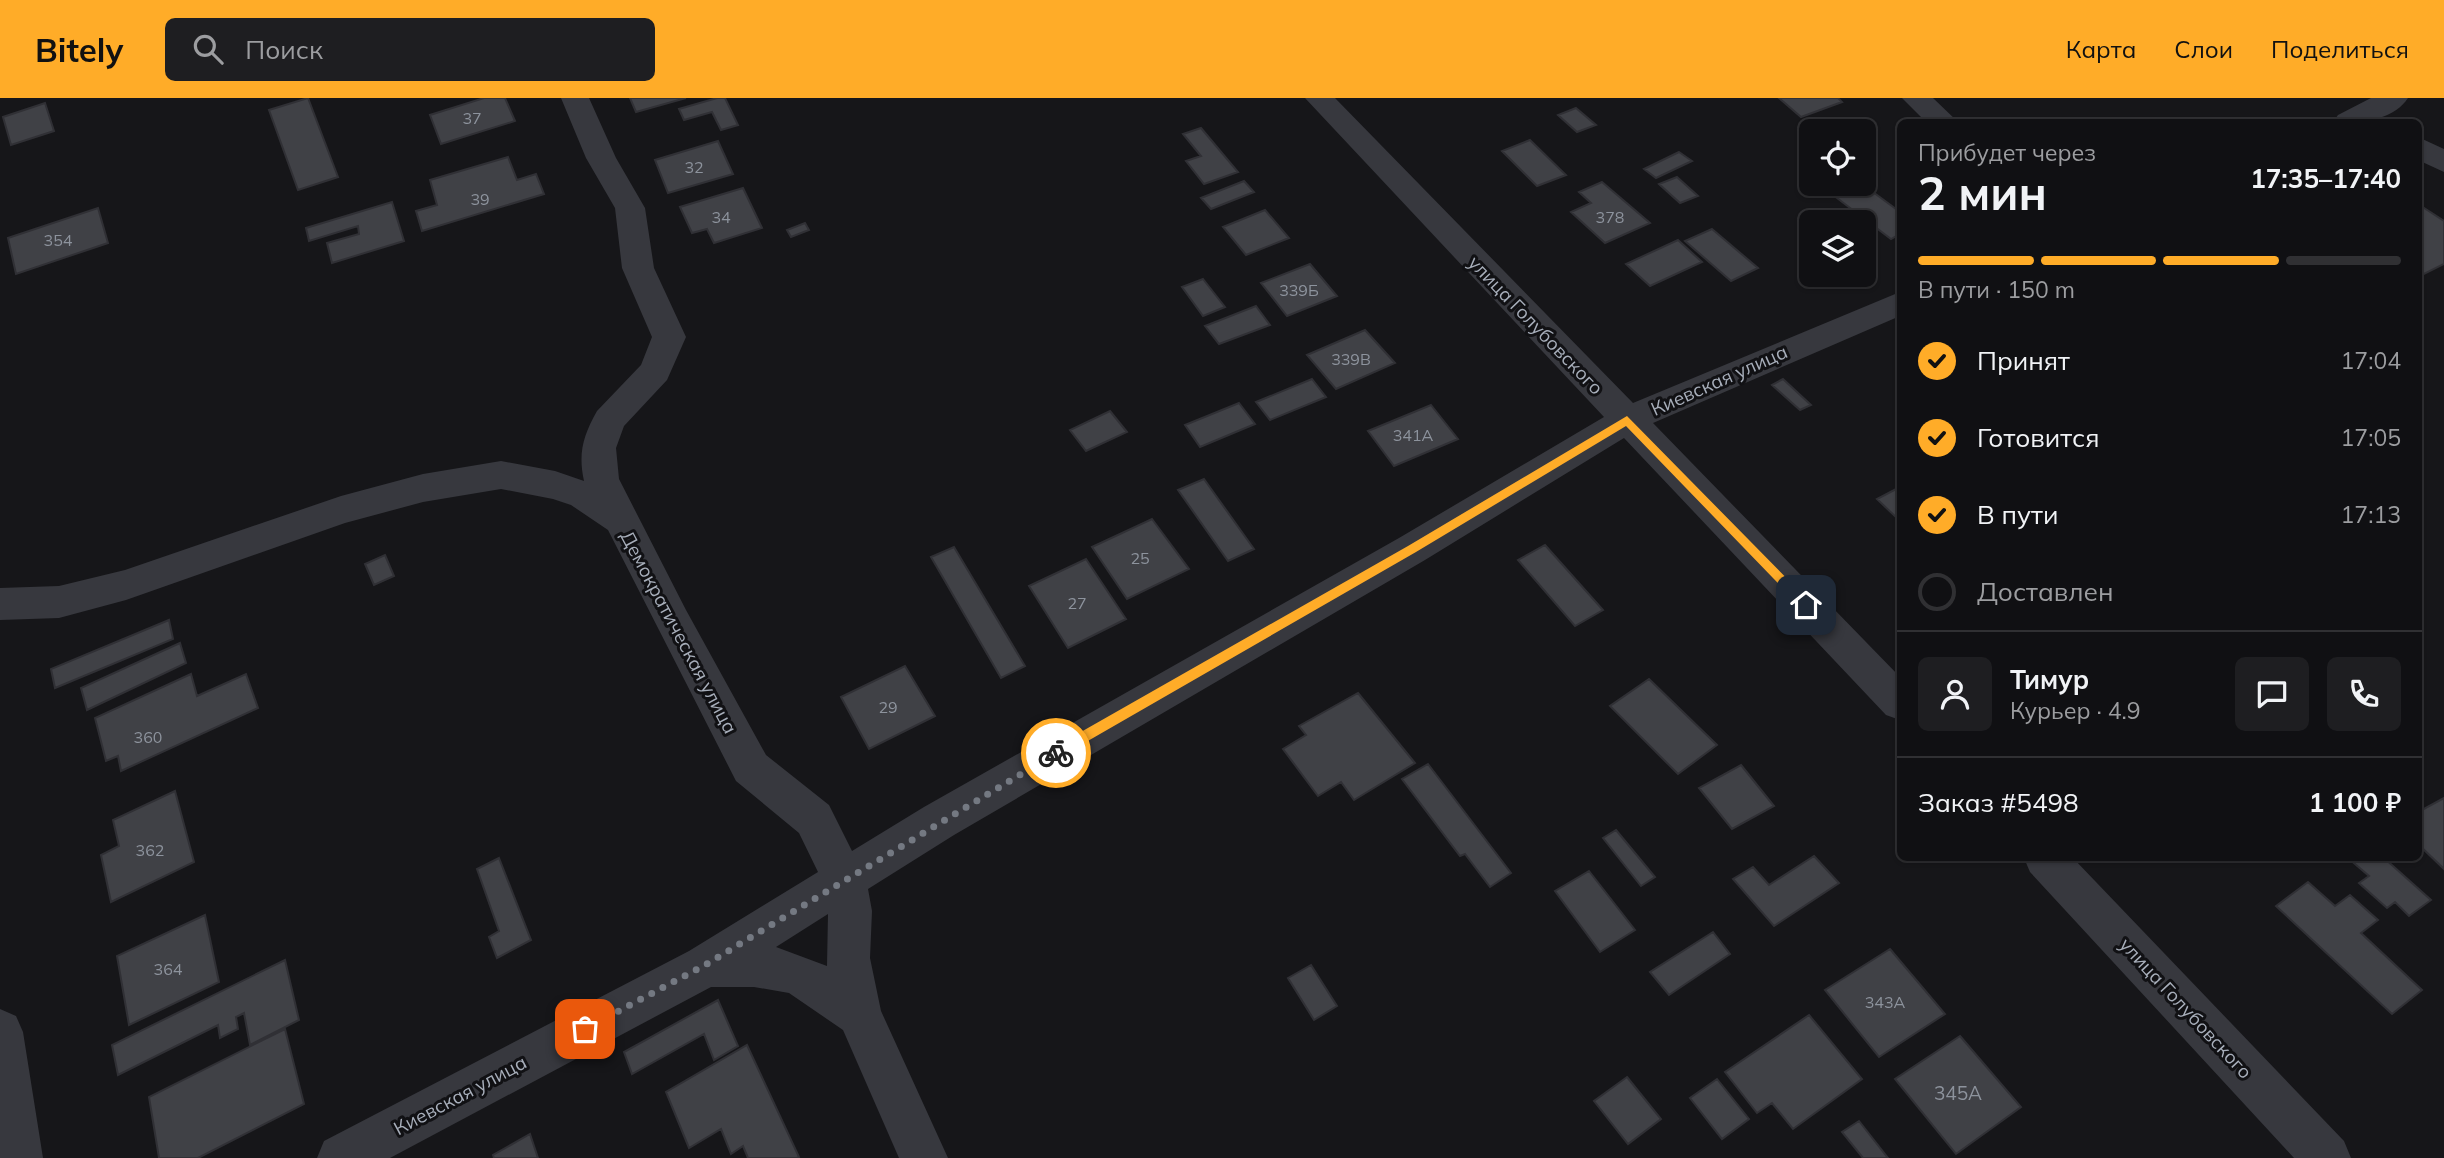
<!DOCTYPE html>
<html lang="ru">
<head>
<meta charset="utf-8">
<style>
	body { margin:0; font-family:Mulish,sans-serif; background:#1e1e21; color:#f1f3f6; height:100vh; display:flex; flex-direction:column; font-size:26px; white-space:nowrap }
	* { box-sizing:border-box; margin:0 }
	p { font-size:23px; color:#9c9da0 }
	.icon { flex:none; width:38px; height:38px; fill:none; stroke:currentColor; stroke-width:2; stroke-linecap:round; stroke-linejoin:round }
	.map { position:relative; flex:1; overflow:hidden }
	.panel { position:absolute; left:1897px; top:21px; width:525px; height:742px; display:flex; flex-direction:column; background:#101013; border-radius:10px; box-shadow:0 2px 5px #0004,0 0 0 2px #303033 }
	.panel>* { flex:none }
	.fabs { position:absolute; left:1799px; top:21px; display:grid; gap:14px }
	.fabs a { display:grid; place-items:center; width:77px; height:77px; border-radius:10px; background:#101013; box-shadow:0 2px 5px #0004,0 0 0 2px #303033; font-size:35px }
	.pin { position:absolute; display:grid; place-items:center; width:60px; height:60px; color:#fff; margin:-30px; border-radius:14px; box-shadow:0 4px 10px #0006 }
	.courier { position:absolute; display:grid; place-items:center; width:70px; height:70px; margin:-35px; border:5px solid #ffac28; border-radius:50%; background:#fff; color:#222; box-shadow:0 2px 9px #0007 }
	.head em { font-style:normal; font-weight:700 }
	.head div { display:flex; flex-direction:column-reverse }
	.head { display:flex; align-items:center; justify-content:space-between; height:119px; padding:0 21px }
	h1 { font-size:46px; font-weight:700; line-height:52px }
	.bar { display:grid; grid-template-columns:repeat(4,1fr); gap:10px 7px; align-content:center; height:84px; padding:0 21px }
	.bar i { height:9px; border-radius:5px; background:#303033 }
	.bar .active { background:#ffac28 }
	.bar p { grid-column:span 4 }
	.line { display:flex; align-items:center; gap:18px; padding:0 21px; border-top:2px solid #303033 }
	.line div { flex:1 }
	.round { display:grid; place-items:center; flex:none; width:74px; height:74px; border-radius:10px; background:#1e1e21 }
	ol { padding:0 21px; list-style:none }
	li { display:flex; align-items:center; gap:21px; height:77px }
	li p { margin-inline-start:auto }
	li .icon { padding:7px; border-radius:50%; background:#ffac28; color:#111; stroke-width:4 }
	li:last-child { color:#9c9da0 }
	li i { width:38px; height:38px; border:4px solid #303033; border-radius:50% }
	header { display:flex; align-items:center; gap:42px; box-sizing:border-box; height:98px; padding:0 35px; background:#ffac28; color:#111 }
	header strong { font-size:33px }
	nav { display:flex; gap:38px; margin-inline-start:auto; font-size:24px }
	.search { width:490px; height:63px; background:#1e1e21; display:flex; align-items:center; gap:18px; box-sizing:border-box; padding:0 24px; border-radius:10px; color:#9c9da0; font-size:26px }
	.map>svg:first-child { display:block }
</style>
</head>
<body>
<header>
<strong>Bitely</strong>
<div class="search"><svg class="icon" aria-label="search" viewBox="0 0 24 24"><circle cx="10" cy="10" r="6"/><path d="M15 15l6 6"/></svg>Поиск</div>
<nav><a>Карта</a><a>Слои</a><a>Поделиться</a></nav>
</header>
<div class="map">
<svg width="2444" height="1060" viewBox="0 0 2444 1060">
	<rect width="100%" height="100%" fill="#161619"/>
	<path fill="#404146" stroke="#303035" stroke-width="2" d="M308 0 338 79 298 92 269 12Z
		M484 0H505L515 23 441 46 430 17Z
		M630 0H686L636 14Z
		M717 0H725L738 27 721 32 712 14 684 22 679 11Z
		M1779 0H1838L1842 4 1801 19Z
		M45 5 54 33 11 47 3 19Z
		M1576 10 1596 27 1577 34 1558 17Z
		M1201 30 1238 74 1204 86 1186 63 1201 58 1183 36Z
		M1530 42 1566 77 1537 88 1502 53Z
		M718 43 733 76 668 95 655 62Z
		M1679 54 1692 63 1656 80 1644 71Z
		M508 59 517 82 536 76 544 96 422 133 416 113 437 107 430 82Z
		M1677 79 1698 98 1680 105 1659 86Z
		M1244 83 1254 94 1211 111 1201 100Z
		M1602 84 1650 125 1605 145 1571 114 1591 105 1579 94Z
		M1855 86H1862L1900 114V136L1891 141 1833 97Z
		M743 90 762 130 714 145 707 131 692 135 680 109Z
		M392 104 404 143 332 165 327 145 359 136 358 128 309 143 306 130Z
		M2418 106 2444 123V166L2424 176 2418 173Z
		M98 110 108 145 16 176 8 140Z
		M1265 112 1289 140 1246 157 1223 129Z
		M805 125 809 132 791 139 787 132Z
		M1712 131 1758 170 1731 183 1685 143Z
		M1678 142 1702 164 1650 188 1626 166Z
		M1310 166 1337 198 1287 218 1261 185Z
		M1203 181 1225 209 1203 218 1182 189Z
		M1256 208 1270 227 1219 246 1205 228Z
		M1365 232 1395 265 1336 291 1307 257Z
		M1312 281 1326 299 1270 322 1256 304Z
		M1783 281 1811 307 1800 312 1772 287Z
		M1239 305 1255 326 1200 349 1185 327Z
		M1431 307 1458 341 1394 368 1368 333Z
		M1110 313 1127 334 1086 353 1070 332Z
		M1204 381 1254 451 1228 463 1178 392Z
		M1900 389V423L1877 401Z
		M1152 421 1189 471 1127 501 1092 449Z
		M1545 447 1603 512 1575 528 1518 462Z
		M954 449 1025 568 1001 580 931 459Z
		M385 457 394 478 374 487 365 466Z
		M1086 461 1126 521 1068 550 1029 488Z
		M169 522 173 541 55 590 51 571Z
		M180 545 186 565 87 612 81 590Z
		M905 568 935 618 869 651 841 599Z
		M191 576 197 598 246 576 258 610 121 673 118 658 106 663 95 620Z
		M1649 581 1717 647 1678 676 1610 608Z
		M1358 595 1415 665 1354 702 1341 684 1318 698 1283 651 1306 637 1299 628Z
		M1428 666 1511 775 1490 789 1465 756 1460 758 1402 681Z
		M1741 667 1774 708 1732 731 1699 690Z
		M175 693 194 764 111 804 101 757 119 748 113 722Z
		M2444 700V771L2418 746V714Z
		M1616 732 1655 779 1641 788 1603 740Z
		M1814 758 1839 785 1774 828 1733 781 1753 769 1769 787Z
		M499 760 531 842 497 860 489 839 499 833 477 771Z
		M2348 760H2384L2431 802 2409 818 2395 804 2387 810 2359 785 2369 778Z
		M1589 773 1635 832 1600 854 1555 793Z
		M2308 784 2335 808 2350 797 2378 822 2361 835 2422 892 2392 916 2276 808Z
		M205 817 219 884 129 927 117 858Z
		M1713 834 1730 856 1669 897 1650 874Z
		M1890 851 1945 916 1879 959 1825 892Z
		M285 862 299 922 250 947 244 915 236 919 238 931 220 940 218 927 118 977 112 947Z
		M1311 867 1337 908 1314 922 1288 880Z
		M718 902 738 948 714 962 704 936 632 976 624 954Z
		M1809 917 1862 981 1793 1031 1772 1005 1757 1015 1725 974Z
		M285 931 304 1006 198 1060H159L149 999Z
		M1960 938 2021 1009 1956 1056 1895 981Z
		M747 947 799 1059 797 1060H748L743 1048 731 1056 721 1031 689 1050 666 994Z
		M1627 979 1661 1021 1628 1046 1594 1003Z
		M1717 981 1749 1021 1722 1041 1690 1000Z
		M1859 1023 1888 1060H1863L1842 1034Z
		M530 1036 538 1060H494L493 1057Z"/>
	<g fill="none" stroke-linecap="round" stroke-linejoin="round">
		<path fill="#37383e" fill-rule="evenodd" d="M561 0H589L616 60 645 110 654 170 686 239 667 282 624 328 616 350 619 381 686 512 766 657 829 707 852 753 924 709 1399 440 1604 319 1305 0H1335L1633 305 1900 194V218L1653 325 1900 579V622L1886 617 1624 340 1425 462 954 737 868 791 872 813 870 860 881 913 948 1060H899L843 932 789 895 754 889H711L390 1060H317L324 1043 689 853 818 774 799 735 736 683 608 432 571 407 553 401 501 391 423 404 345 425 126 502 59 520 0 522V490L59 488 125 472 341 398 423 376 501 363 555 373 584 383C578 355 583 338 597 313L641 267 652 239 622 170 615 110 586 60ZM828 816 827 868 776 849Z
			M1902 0H1933L1958 24H1926Z
			M2371 0H2408C2393 23 2358 26 2333 24L2338 17Z
			M2418 39 2444 51V74L2418 62Z
			M2024 760H2073L2344 1043 2351 1060H2294L2030 774Z
			M0 911 16 918 23 934 43 1060H0Z"/>
	</g>
	<path fill="#ffac28" d="M1627 318 1810 504V510H1802L1626 328 1416 454 1060 659H1051V651L1408 448Z"/>
	<g fill="none" stroke-linecap="round" stroke-linejoin="round">
		<path stroke="#747982" stroke-width="7" stroke-dasharray="0 12.6" d="M585 931 705 867 1056 655"/>
	</g>
	<g text-anchor="middle" stroke-width="6" stroke-linejoin="round" paint-order="stroke">
		<g font-size="16" fill="#8d939d">
			<text x="472" y="26">37</text>
			<text x="694" y="75">32</text>
			<text x="480" y="107">39</text>
			<text x="721" y="125">34</text>
			<text x="1610" y="125">378</text>
			<text x="58" y="148">354</text>
			<text x="1299" y="198">339Б</text>
			<text x="1351" y="267">339В</text>
			<text x="1413" y="343">341А</text>
			<text x="1140" y="466">25</text>
			<text x="1077" y="511">27</text>
			<text x="888" y="615">29</text>
			<text x="148" y="645">360</text>
			<text x="150" y="758">362</text>
			<text x="168" y="877">364</text>
			<text x="1885" y="910">343А</text>
		</g>
		<g font-size="19" fill="#a7aeba" stroke="#111114">
			<text transform="translate(1536 227) rotate(46)" y="7">улица Голубовского</text>
			<text transform="translate(1719 282) rotate(-24)" y="7">Киевская улица</text>
			<text transform="translate(679 534) rotate(62)" y="7">Демократическая улица</text>
			<text transform="translate(2186 910) rotate(47)" y="7">улица Голубовского</text>
			<text transform="translate(460 997) rotate(-28)" y="7">Киевская улица</text>
		</g>
		<g font-size="19" fill="#8d939d">
			<text x="1958" y="1002">345А</text>
		</g>
	</g>
</svg>
<div class="fabs">
<a><svg class="icon" aria-label="locate" viewBox="0 0 24 24"><circle cx="12" cy="12" r="6"/><path d="M12 2v4M12 18v4M2 12h4M18 12h4"/></svg></a>
<a><svg class="icon" aria-label="layers" viewBox="0 0 24 24"><path d="M12 4l9 5-9 5-9-5zM3 14l9 5 9-5"/></svg></a>
</div>
<div class="pin" style="left:585px;top:931px;background:#ea580c"><svg class="icon" aria-label="bag" viewBox="0 0 24 24"><path d="M5 8h14l-1 12H6zM9 8a3 3 0 0 1 6 0"/></svg></div>
<div class="pin" style="left:1806px;top:507px;background:#1f2937"><svg class="icon" aria-label="home" viewBox="0 0 24 24"><path d="M3 11l9-7 9 7M6 9v11h12V9"/></svg></div>
<div class="courier" style="left:1056px;top:655px"><svg class="icon" aria-label="bike" viewBox="0 0 24 24"><circle cx="6" cy="16" r="4"/><circle cx="18" cy="16" r="4"/><path d="M6 16l4-8h5l3 8M10 8l3 8H6M13 5h3"/></svg></div>
<section class="panel">
<div class="head"><div><h1>2 мин</h1><p>Прибудет через</p></div><em>17:35–17:40</em></div>
<div class="bar"><i class="active"></i><i class="active"></i><i class="active"></i><i></i><p>В пути · 150 m</p></div>
<ol>
<li><svg class="icon" aria-label="check" viewBox="0 0 24 24"><path d="M5 12l5 5 9-10"/></svg>Принят<p>17:04</p></li>
<li><svg class="icon" aria-label="check" viewBox="0 0 24 24"><path d="M5 12l5 5 9-10"/></svg>Готовится<p>17:05</p></li>
<li><svg class="icon" aria-label="check" viewBox="0 0 24 24"><path d="M5 12l5 5 9-10"/></svg>В пути<p>17:13</p></li>
<li><i></i>Доставлен</li>
</ol>
<div class="line" style="height:126px"><a class="round"><svg class="icon" aria-label="person" viewBox="0 0 24 24"><circle cx="12" cy="8" r="4"/><path d="M4 21q1-7 8-7t8 7"/></svg></a><div><b>Тимур</b><p>Курьер · 4.9</p></div><a class="round"><svg class="icon" aria-label="chat" viewBox="0 0 24 24"><path d="M4 5h16v11H9l-5 4z"/></svg></a><a class="round"><svg class="icon" aria-label="phone" viewBox="0 0 24 24"><path d="M5 4h4l2 5-3 2q2 4 5 5l2-3 5 2v4C11 20 4 13 5 4z"/></svg></a></div>
<div class="line" style="height:91px"><div>Заказ #5498</div><b>1 100 ₽</b></div>
</section>
</div>
</body>
</html>
